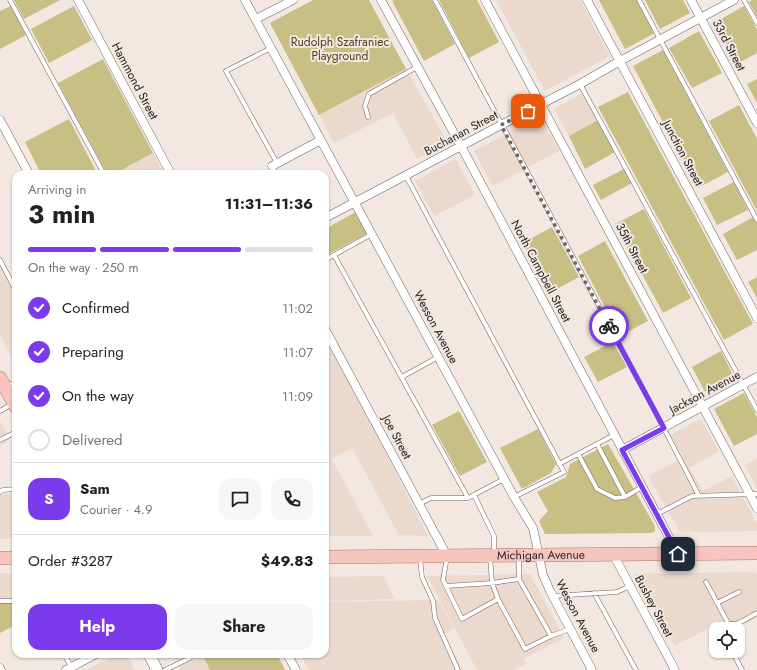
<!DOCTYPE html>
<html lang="en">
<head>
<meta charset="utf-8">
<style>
	body { margin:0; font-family:Jost,sans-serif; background:#f6f6f6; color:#222; height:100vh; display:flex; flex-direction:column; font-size:15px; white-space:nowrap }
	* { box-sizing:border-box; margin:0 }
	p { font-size:13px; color:#767676 }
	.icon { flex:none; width:22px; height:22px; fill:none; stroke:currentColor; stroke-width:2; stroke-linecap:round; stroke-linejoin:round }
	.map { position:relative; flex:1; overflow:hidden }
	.sheet { position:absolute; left:12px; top:170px; width:317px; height:488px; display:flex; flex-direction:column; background:#fff; border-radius:12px; box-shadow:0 1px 3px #0004 }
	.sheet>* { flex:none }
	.fabs { position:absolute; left:709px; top:622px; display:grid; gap:8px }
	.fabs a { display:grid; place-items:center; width:36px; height:36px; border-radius:8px; background:#fff; box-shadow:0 1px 3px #0004; font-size:20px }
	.pin { position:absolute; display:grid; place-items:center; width:34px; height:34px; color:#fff; margin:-17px; border-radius:8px; box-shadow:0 2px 6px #0006 }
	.courier { position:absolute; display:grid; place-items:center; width:40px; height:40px; margin:-20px; border:3px solid #7c3aed; border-radius:50%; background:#fff; color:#222; box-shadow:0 1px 5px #0007 }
	.overview em { font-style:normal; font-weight:700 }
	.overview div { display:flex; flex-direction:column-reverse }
	.overview { display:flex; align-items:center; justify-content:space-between; height:68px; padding:0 16px }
	h1 { font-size:26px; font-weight:700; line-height:30px }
	.bar { display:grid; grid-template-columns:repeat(4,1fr); gap:6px 4px; align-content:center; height:48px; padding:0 16px }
	.bar i { height:5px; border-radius:3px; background:#e0e0e0 }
	.bar .on { background:#7c3aed }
	.bar p { grid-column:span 4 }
	.line { display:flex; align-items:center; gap:10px; padding:0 16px; border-top:1px solid #e0e0e0 }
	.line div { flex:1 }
	.round { display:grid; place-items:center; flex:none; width:42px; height:42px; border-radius:12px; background:#f6f6f6 }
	ol { padding:0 16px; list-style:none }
	li { display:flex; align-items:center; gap:12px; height:44px }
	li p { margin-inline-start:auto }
	li .icon { padding:4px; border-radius:50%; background:#7c3aed; color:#fff; stroke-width:4 }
	li:last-child { color:#767676 }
	li i { width:22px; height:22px; border:2px solid #e0e0e0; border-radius:50% }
	.cta { display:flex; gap:8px; margin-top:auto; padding:8px 16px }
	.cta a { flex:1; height:46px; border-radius:12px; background:#7c3aed; color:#fff; font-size:16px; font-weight:700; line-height:46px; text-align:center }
	.cta a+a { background:#f6f6f6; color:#222 }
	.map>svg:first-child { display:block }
</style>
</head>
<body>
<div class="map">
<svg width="757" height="670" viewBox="0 0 757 670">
	<rect width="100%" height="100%" fill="#f2e7e1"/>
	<path fill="#ebd9ce" d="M496 0H580L610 56 545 91Z
		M406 69 448 143 417 159 393 113 334 143 319 115Z
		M583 93 598 120 569 136 554 109Z
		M540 116 559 151 493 186 474 151Z
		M153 153 164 174H114Z
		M456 159 475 195 434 216 415 181Z
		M2 267 16 294V365L0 335V268Z
		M325 339 377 436 428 536 399 535 352 448 332 459 373 536H325Z
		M701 419 719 451 690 468 703 491 732 476 757 524V531L680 532 648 476 683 458 670 435Z
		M0 421 10 440 0 446Z
		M757 458V489L745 465Z
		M16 492V539H0V495Z
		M756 572 757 575V618L735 629 716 630 714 626 674 646 634 574Z
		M0 573H16V599H0Z
		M530 574 564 638 523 659 526 664 515 670H477L427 576Z
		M383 576 395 599 325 601V577Z
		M438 600 454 628 444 634 463 670H309L300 654H325V602Z
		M118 654H127L135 670H86Z
		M173 654H202L210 670H181Z"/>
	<path fill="#c8bf85" d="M14 0H60L24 19Z
		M313 0H369L406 69 319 115 270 23Z
		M394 0H432L455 44 424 61 392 1Z
		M439 0H477L499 42 469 58Z
		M599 0H637L655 33 625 49Z
		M645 0H683L690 13 660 29Z
		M752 0H757V17L749 2Z
		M11 6 26 35 0 49V11Z
		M74 6 92 40 49 63 31 29Z
		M744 6 757 30V53L737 64 714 23Z
		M699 31 722 73 692 88 669 48Z
		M663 50 728 172 698 188 633 66Z
		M103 59 153 153 114 174H107L58 83Z
		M757 79V103L747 84Z
		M628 92 753 324 724 340 598 107Z
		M739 105 757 139V211L709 121Z
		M69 119 96 171 90 174H41L25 142Z
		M598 120 615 152 585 169 569 136Z
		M624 169 632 183 601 200 593 185Z
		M734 182 748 210 717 225 703 198Z
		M644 209 691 298 663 313 615 224Z
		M356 212 368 233 325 256V229Z
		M753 217 757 224V250L737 260 723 234Z
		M552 227 579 277 549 293 523 243Z
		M605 241 648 321 620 336 578 256Z
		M757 277V298L748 282Z
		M613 342 627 367 598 382 584 357Z
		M721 351 734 377 705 392 692 367Z
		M744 393 757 417V434L734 446 714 409Z
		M459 411 487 462 460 476 432 425Z
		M538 429 556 464 551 473 522 489 500 448Z
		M608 444 655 526V531L652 533 545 534 539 521 548 511 537 492 566 477 570 464Z
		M0 601H16V625L0 633Z
		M202 654H277L285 670H210Z"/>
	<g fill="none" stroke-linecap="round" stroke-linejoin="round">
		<g stroke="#6f6660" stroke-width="5">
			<path id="lane" d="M10 0 104 174
				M435 0C523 165 613 329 699 496
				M639 0 757 220
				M744 0 757 23
				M271 48 226 71 277 163
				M580 84 757 410
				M368 117 365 106 369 94 417 67
				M272 166 276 174
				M406 176 564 472 514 497
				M334 255 468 498
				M0 260 16 291
				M325 260 372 234
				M402 377 438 357
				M0 411 12 404
				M0 440 16 432
				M578 454 597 489 615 498 625 497 597 444
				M559 464 614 435
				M0 492 3 490 16 489
				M474 495 494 536V553
				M625 497 642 487
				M419 504 431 498H468L504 479
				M657 514 692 496 757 494
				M490 556 492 583 498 599 525 649 551 636 519 579V557
				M447 557 443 580 462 619 498 599
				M420 558 422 577 433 601 435 618 458 670
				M706 582 728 623C738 627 748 617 757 613
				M446 586 492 583 519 579
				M594 593 636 670
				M553 596 617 592 630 586
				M0 601H16
				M717 603 739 592
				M551 636 570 629
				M732 651 742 670
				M64 654 72 668
				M165 670 190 658 191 654"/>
		</g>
		<g stroke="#6f6660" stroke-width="9">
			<path id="street" d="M78 0 171 174
				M245 0 514 497 533 528 543 575 550 591 592 670
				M381 0 461 146 678 554
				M485 0 757 508
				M587 0 757 318
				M691 0 757 123
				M256 19 293 0
				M0 120 29 174
				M272 166 321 140
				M325 218 501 125 580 84 620 61 734 0
				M325 329 447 556
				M6 389 16 384
				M622 450 757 377
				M613 554 675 670
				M287 654 296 670
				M0 668 1 670
				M66 670 96 654"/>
		</g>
		<g stroke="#6f6660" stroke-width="12">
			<path id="secondary" d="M149 654 157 670"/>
		</g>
		<g stroke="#ad746b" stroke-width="14">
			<g id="primary">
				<path d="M0 378 16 407"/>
				<path id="s1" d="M325 557 757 553"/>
				<path d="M0 558H16"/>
			</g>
		</g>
		<use href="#lane" stroke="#fff" stroke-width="4"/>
		<use href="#street" stroke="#fff" stroke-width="8"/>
		<use href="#secondary" stroke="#fff" stroke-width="11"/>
		<use href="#primary" stroke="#f8c5be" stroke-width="13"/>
	</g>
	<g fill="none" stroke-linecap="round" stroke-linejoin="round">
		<path stroke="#6f6865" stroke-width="4" stroke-dasharray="0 7.2" d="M528 111 501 125 609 326"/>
		<path stroke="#7c3aed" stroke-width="5" d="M609 326 664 428 622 450 678 554"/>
	</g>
	<g text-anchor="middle" stroke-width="4" stroke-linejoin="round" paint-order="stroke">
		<g font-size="12" fill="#4b441a" stroke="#f2e7e1">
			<text x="340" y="46">Rudolph Szafraniec<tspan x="340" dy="14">Playground</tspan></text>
		</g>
		<g font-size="12" fill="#282422" stroke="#f2e7e1">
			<text transform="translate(729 45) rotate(62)" y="4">33rd Street</text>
			<text transform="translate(135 81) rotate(62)" y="4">Hammond Street</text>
			<text transform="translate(461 133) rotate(-28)" y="4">Buchanan Street</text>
			<text transform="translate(683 153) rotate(62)" y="4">Junction Street</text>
			<text transform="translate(632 248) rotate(62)" y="4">35th Street</text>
			<text transform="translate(541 271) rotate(62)" y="4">North Campbell Street</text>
			<text transform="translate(436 327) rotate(62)" y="4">Wesson Avenue</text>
			<text transform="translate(705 392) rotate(-28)" y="4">Jackson Avenue</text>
			<text transform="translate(397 437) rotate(62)" y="4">Joe Street</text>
			<text dy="4" stroke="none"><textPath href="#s1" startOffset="216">Michigan Avenue</textPath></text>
			<text transform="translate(654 606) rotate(62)" y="4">Bushey Street</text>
			<text transform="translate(578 616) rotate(62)" y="4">Wesson Avenue</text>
		</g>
	</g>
</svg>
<div class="fabs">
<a><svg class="icon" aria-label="locate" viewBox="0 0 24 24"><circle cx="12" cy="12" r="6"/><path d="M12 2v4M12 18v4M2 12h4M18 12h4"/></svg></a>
</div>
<div class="pin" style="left:528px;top:111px;background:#ea580c"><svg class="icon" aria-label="bag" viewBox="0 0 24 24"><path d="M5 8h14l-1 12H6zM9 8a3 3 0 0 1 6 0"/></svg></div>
<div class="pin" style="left:678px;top:554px;background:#1f2937"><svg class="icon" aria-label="home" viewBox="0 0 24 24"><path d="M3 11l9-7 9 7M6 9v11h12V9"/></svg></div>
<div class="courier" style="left:609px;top:326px"><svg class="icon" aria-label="bike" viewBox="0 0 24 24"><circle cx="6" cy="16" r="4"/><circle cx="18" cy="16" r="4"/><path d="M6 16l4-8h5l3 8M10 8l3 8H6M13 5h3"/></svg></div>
<section class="sheet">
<div class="overview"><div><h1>3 min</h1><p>Arriving in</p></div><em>11:31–11:36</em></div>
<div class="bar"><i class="on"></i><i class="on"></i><i class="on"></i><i></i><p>On the way · 250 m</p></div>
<ol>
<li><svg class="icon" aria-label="check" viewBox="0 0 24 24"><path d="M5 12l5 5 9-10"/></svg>Confirmed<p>11:02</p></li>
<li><svg class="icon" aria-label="check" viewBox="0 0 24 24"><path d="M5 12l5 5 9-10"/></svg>Preparing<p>11:07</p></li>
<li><svg class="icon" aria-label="check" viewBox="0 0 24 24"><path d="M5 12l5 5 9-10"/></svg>On the way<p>11:09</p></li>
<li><i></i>Delivered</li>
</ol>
<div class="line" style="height:72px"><b class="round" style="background:#7c3aed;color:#fff">S</b><div><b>Sam</b><p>Courier · 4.9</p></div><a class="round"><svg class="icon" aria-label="chat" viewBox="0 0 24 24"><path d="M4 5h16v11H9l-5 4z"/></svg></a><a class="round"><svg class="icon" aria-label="phone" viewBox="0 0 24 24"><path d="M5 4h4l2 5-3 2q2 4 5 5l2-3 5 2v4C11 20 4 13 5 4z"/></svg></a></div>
<div class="line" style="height:52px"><div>Order #3287</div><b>$49.83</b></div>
<div class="cta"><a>Help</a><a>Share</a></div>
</section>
</div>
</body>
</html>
